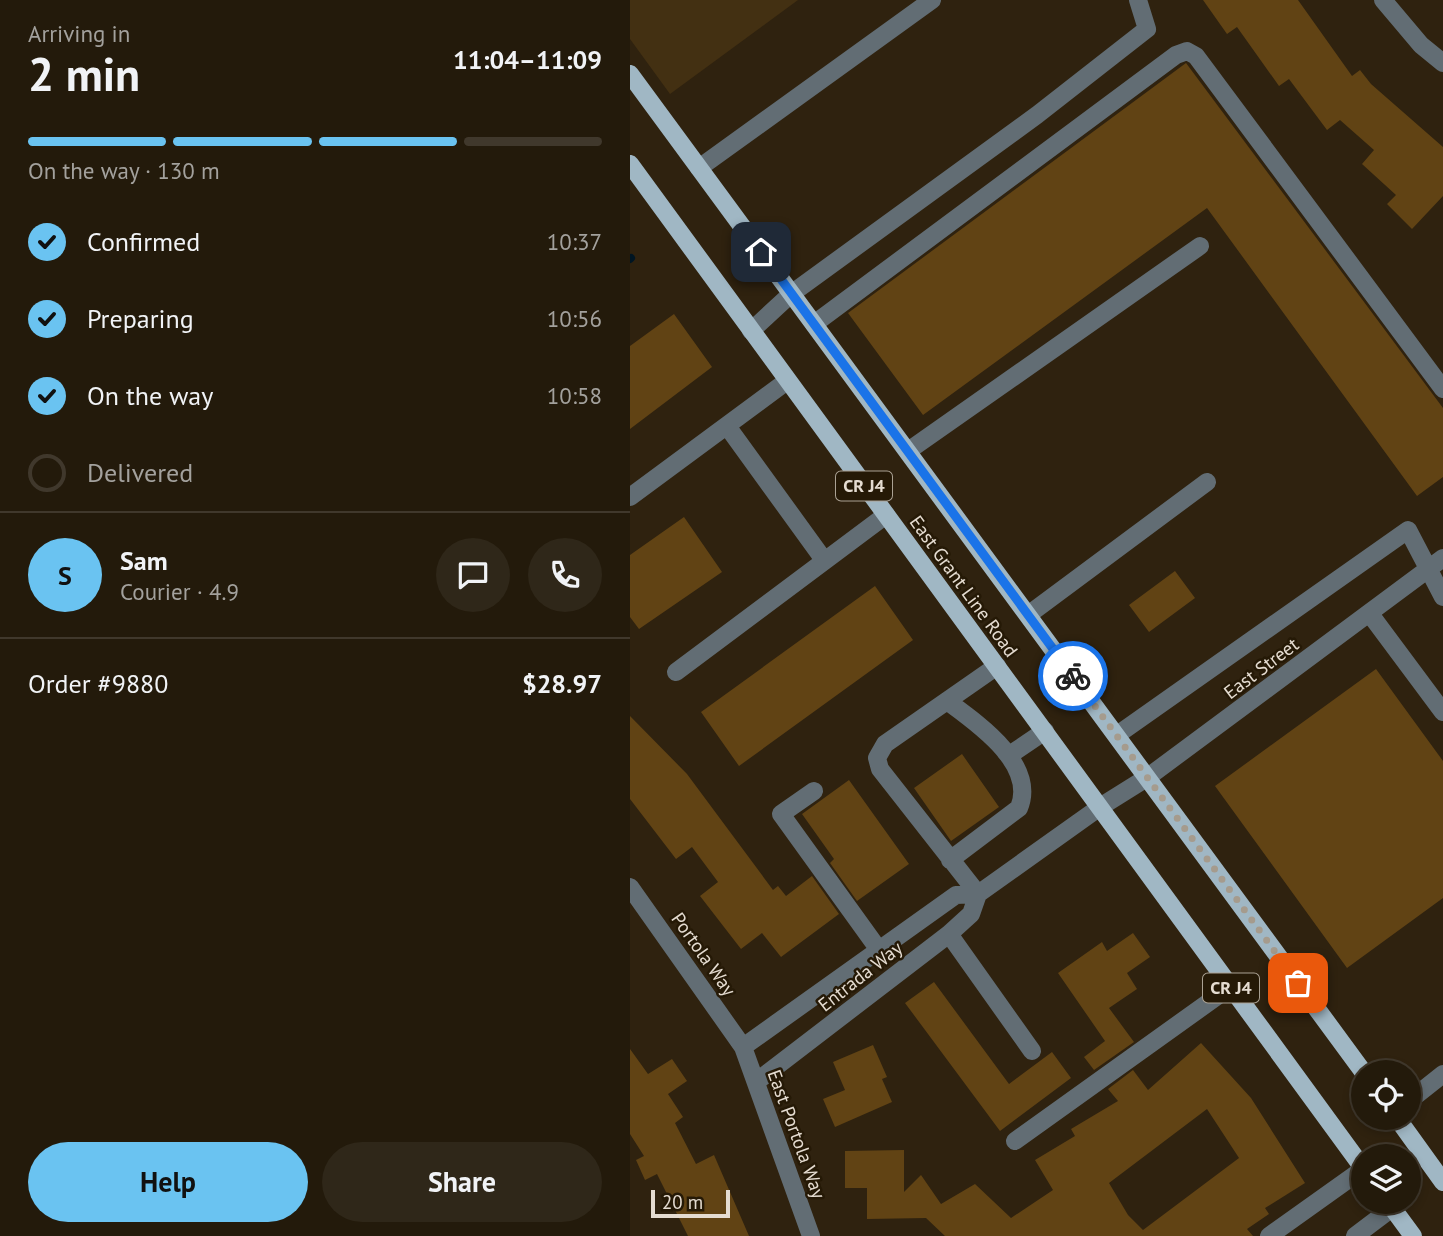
<!DOCTYPE html>
<html lang="en">
<head>
<meta charset="utf-8">
<style>
	body { margin:0; font-family:"PT Sans",sans-serif; background:#2f2719; color:#f1f3f6; height:100vh; display:flex; flex-direction:column; font-size:26px; white-space:nowrap }
	* { box-sizing:border-box; margin:0 }
	p { font-size:23px; color:#a3a19d }
	.icon { flex:none; width:38px; height:38px; fill:none; stroke:currentColor; stroke-width:2; stroke-linecap:round; stroke-linejoin:round }
	.map { position:relative; flex:1; overflow:hidden }
	.panel { display:flex; flex-direction:column; background:#231a0b; width:630px }
	.panel>* { flex:none }
	.controls { position:absolute; left:721px; top:1060px; display:grid; gap:14px }
	.controls a { display:grid; place-items:center; width:70px; height:70px; border-radius:50%; background:#231a0b; box-shadow:0 4px 10px #0003,0 0 0 2px #40382c; font-size:35px }
	.scale { position:absolute; left:21px; bottom:18px; width:79px; box-sizing:border-box; padding-left:7px; border:4px solid #e5dcd1; border-top:0; font-size:19px; line-height:24px; white-space:nowrap; color:#e5dcd1; -webkit-text-stroke:5px #251906; paint-order:stroke }
	.pin { position:absolute; display:grid; place-items:center; width:60px; height:60px; color:#fff; margin:-30px; border-radius:14px; box-shadow:0 4px 10px #0006 }
	.courier { position:absolute; display:grid; place-items:center; width:70px; height:70px; margin:-35px; border:5px solid #1a73e8; border-radius:50%; background:#fff; color:#222; box-shadow:0 2px 9px #0007 }
	.headline em { font-style:normal; font-weight:700 }
	.headline div { display:flex; flex-direction:column-reverse }
	.headline { display:flex; align-items:center; justify-content:space-between; height:119px; padding:0 28px }
	h1 { font-size:46px; font-weight:700; line-height:52px }
	.bar { display:grid; grid-template-columns:repeat(4,1fr); gap:10px 7px; align-content:center; height:84px; padding:0 28px }
	.bar i { height:9px; border-radius:5px; background:#40382c }
	.bar .current { background:#6ac3f1 }
	.bar p { grid-column:span 4 }
	.line { display:flex; align-items:center; gap:18px; padding:0 28px; border-top:2px solid #40382c }
	.line div { flex:1 }
	.round { display:grid; place-items:center; flex:none; width:74px; height:74px; border-radius:37px; background:#2f2719 }
	ol { padding:0 28px; list-style:none }
	li { display:flex; align-items:center; gap:21px; height:77px }
	li p { margin-inline-start:auto }
	li .icon { padding:7px; border-radius:50%; background:#6ac3f1; color:#111; stroke-width:4 }
	li:last-child { color:#a3a19d }
	li i { width:38px; height:38px; border:4px solid #40382c; border-radius:50% }
	.cta { display:flex; gap:14px; margin-top:auto; padding:14px 28px }
	.cta a { flex:1; height:80px; border-radius:42px; background:#6ac3f1; color:#111; font-size:28px; font-weight:700; line-height:80px; text-align:center }
	.cta a+a { background:#2f2719; color:#f1f3f6 }
	main { display:flex; flex:1; min-height:0 }
	.map>svg:first-child { display:block }
</style>
</head>
<body>
<main>
<section class="panel">
<div class="headline"><div><h1>2 min</h1><p>Arriving in</p></div><em>11:04–11:09</em></div>
<div class="bar"><i class="current"></i><i class="current"></i><i class="current"></i><i></i><p>On the way · 130 m</p></div>
<ol>
<li><svg class="icon" aria-label="check" viewBox="0 0 24 24"><path d="M5 12l5 5 9-10"/></svg>Confirmed<p>10:37</p></li>
<li><svg class="icon" aria-label="check" viewBox="0 0 24 24"><path d="M5 12l5 5 9-10"/></svg>Preparing<p>10:56</p></li>
<li><svg class="icon" aria-label="check" viewBox="0 0 24 24"><path d="M5 12l5 5 9-10"/></svg>On the way<p>10:58</p></li>
<li><i></i>Delivered</li>
</ol>
<div class="line" style="height:126px"><b class="round" style="background:#6ac3f1;color:#111">S</b><div><b>Sam</b><p>Courier · 4.9</p></div><a class="round"><svg class="icon" aria-label="chat" viewBox="0 0 24 24"><path d="M4 5h16v11H9l-5 4z"/></svg></a><a class="round"><svg class="icon" aria-label="phone" viewBox="0 0 24 24"><path d="M5 4h4l2 5-3 2q2 4 5 5l2-3 5 2v4C11 20 4 13 5 4z"/></svg></a></div>
<div class="line" style="height:91px"><div>Order #9880</div><b>$28.97</b></div>
<div class="cta"><a>Help</a><a>Share</a></div>
</section>
<div class="map">
<svg width="813" height="1236" viewBox="0 0 813 1236">
	<rect width="100%" height="100%" fill="#2f220f"/>
	<path fill="#433012" d="M0 0H168L40 94 0 39Z"/>
	<g fill="none" stroke-linecap="round" stroke-linejoin="round">
		<path stroke="#001522" stroke-width="8" d="M0 259 1 258"/>
	</g>
	<path fill="#614314" fill-rule="evenodd" d="M573 0H668L722 76 730 70 741 84 813 147V196L782 229 757 204 766 195 732 164 744 150 710 120 697 130 659 79 649 86 607 27 597 34Z
		M556 63 813 408V477L787 496 577 208 293 415 218 313Z
		M44 314 82 367 0 429V346Z
		M54 517 92 572 9 629 0 617V555Z
		M545 571 565 598 519 632 499 605Z
		M245 586 283 640 109 766 71 712Z
		M746 669 813 761V898L717 968 585 786Z
		M0 716 57 774 143 890 148 886 156 896 182 876 209 914 151 957 132 933 111 949 70 896 88 882 62 847 46 859 0 799Z
		M332 754 369 807 321 841 284 788Z
		M219 780 279 864 227 901 200 863 204 859 172 814Z
		M503 933 520 957 497 973 507 989 479 1008 504 1042 464 1070 454 1057 475 1041 428 973 472 942 477 951Z
		M304 982 379 1084 422 1052 441 1078 370 1131 275 1003Z
		M571 1043 621 1098 675 1183 635 1208 639 1214 617 1229 623 1236H315L296 1218 237 1219V1188H215V1151L274 1150V1192L291 1175 311 1204 345 1184 381 1218 423 1190 405 1160 445 1136 441 1129 488 1101 478 1089 503 1070 518 1090ZM577 1109 609 1158 513 1230 498 1215 479 1183Z
		M243 1045 257 1077 252 1079 262 1102 205 1127 193 1099 215 1090 203 1062Z
		M0 1049 18 1074 42 1059 57 1081 38 1094 53 1117 45 1123 66 1164 84 1155 119 1236H58L27 1174 15 1180 6 1160 14 1156 0 1134Z"/>
	<g fill="none" stroke-linecap="round" stroke-linejoin="round">
		<path stroke="#626d74" stroke-width="18" d="M753 0 791 45 813 63
			M69 168 302 0
			M184 324 546 55 557 51 566 56 813 389
			M121 331 161 294 407 115 517 29 508 0
			M97 426 194 560
			M278 451 570 246
			M0 497 157 381
			M740 614 813 712
			M398 615 577 482
			M46 672 256 515
			M317 701C347 723 407 764 389 808L320 860
			M487 735 778 530 813 597
			M376 753 384 752 415 731
			M184 791 151 814 249 950
			M0 887 113 1047 181 1236
			M348 894 250 769 247 758 255 744 367 666
			M319 934 402 1051
			M113 1047 326 895 348 894 470 807 518 777 813 558
			M126 1082 319 934 341 914 348 894
			M779 1101 813 1074
			M385 1141 600 987
			M639 1236 733 1169
			M725 1236 762 1208"/>
		<path stroke="#a0b7c4" stroke-width="18" d="M0 74 734 1073
			M0 164 733 1168
			M767 1118 813 1182
			M758 1202 783 1236"/>
	</g>
	<g fill="none" stroke-linecap="round" stroke-linejoin="round">
		<path stroke="#a59b8d" stroke-width="7" stroke-dasharray="0 12.6" d="M443 676 668 983"/>
		<path stroke="#1a73e8" stroke-width="9" d="M131 252 443 676"/>
	</g>
	<g text-anchor="middle" stroke-width="5" stroke-linejoin="round" paint-order="stroke">
		<g fill="#251906" stroke="#aba294" stroke-width="2">
			<rect x="206" y="471.5" width="56" height="29" rx="5"/>
			<rect x="573" y="973.5" width="56" height="29" rx="5"/>
		</g>
		<g font-size="18" font-weight="bold" fill="#e5dcd1">
			<text x="234" y="492">CR J4</text>
			<text x="601" y="994">CR J4</text>
		</g>
		<g font-size="19" fill="#e5dcd1" stroke="#251906">
			<text transform="translate(334 586) rotate(54)" y="7">East Grant Line Road</text>
			<text transform="translate(631 668) rotate(-37)" y="7">East Street</text>
			<text transform="translate(74 954) rotate(55)" y="7">Portola Way</text>
			<text transform="translate(230 976) rotate(-38)" y="7">Entrada Way</text>
			<text transform="translate(167 1134) rotate(70)" y="7">East Portola Way</text>
		</g>
	</g>
</svg>
<div class="controls">
<a><svg class="icon" aria-label="locate" viewBox="0 0 24 24"><circle cx="12" cy="12" r="6"/><path d="M12 2v4M12 18v4M2 12h4M18 12h4"/></svg></a>
<a><svg class="icon" aria-label="layers" viewBox="0 0 24 24"><path d="M12 4l9 5-9 5-9-5zM3 14l9 5 9-5"/></svg></a>
</div>
<div class="scale">20 m</div>
<div class="pin" style="left:668px;top:983px;background:#ea580c"><svg class="icon" aria-label="bag" viewBox="0 0 24 24"><path d="M5 8h14l-1 12H6zM9 8a3 3 0 0 1 6 0"/></svg></div>
<div class="pin" style="left:131px;top:252px;background:#1f2937"><svg class="icon" aria-label="home" viewBox="0 0 24 24"><path d="M3 11l9-7 9 7M6 9v11h12V9"/></svg></div>
<div class="courier" style="left:443px;top:676px"><svg class="icon" aria-label="bike" viewBox="0 0 24 24"><circle cx="6" cy="16" r="4"/><circle cx="18" cy="16" r="4"/><path d="M6 16l4-8h5l3 8M10 8l3 8H6M13 5h3"/></svg></div>
</div>
</main>
</body>
</html>
